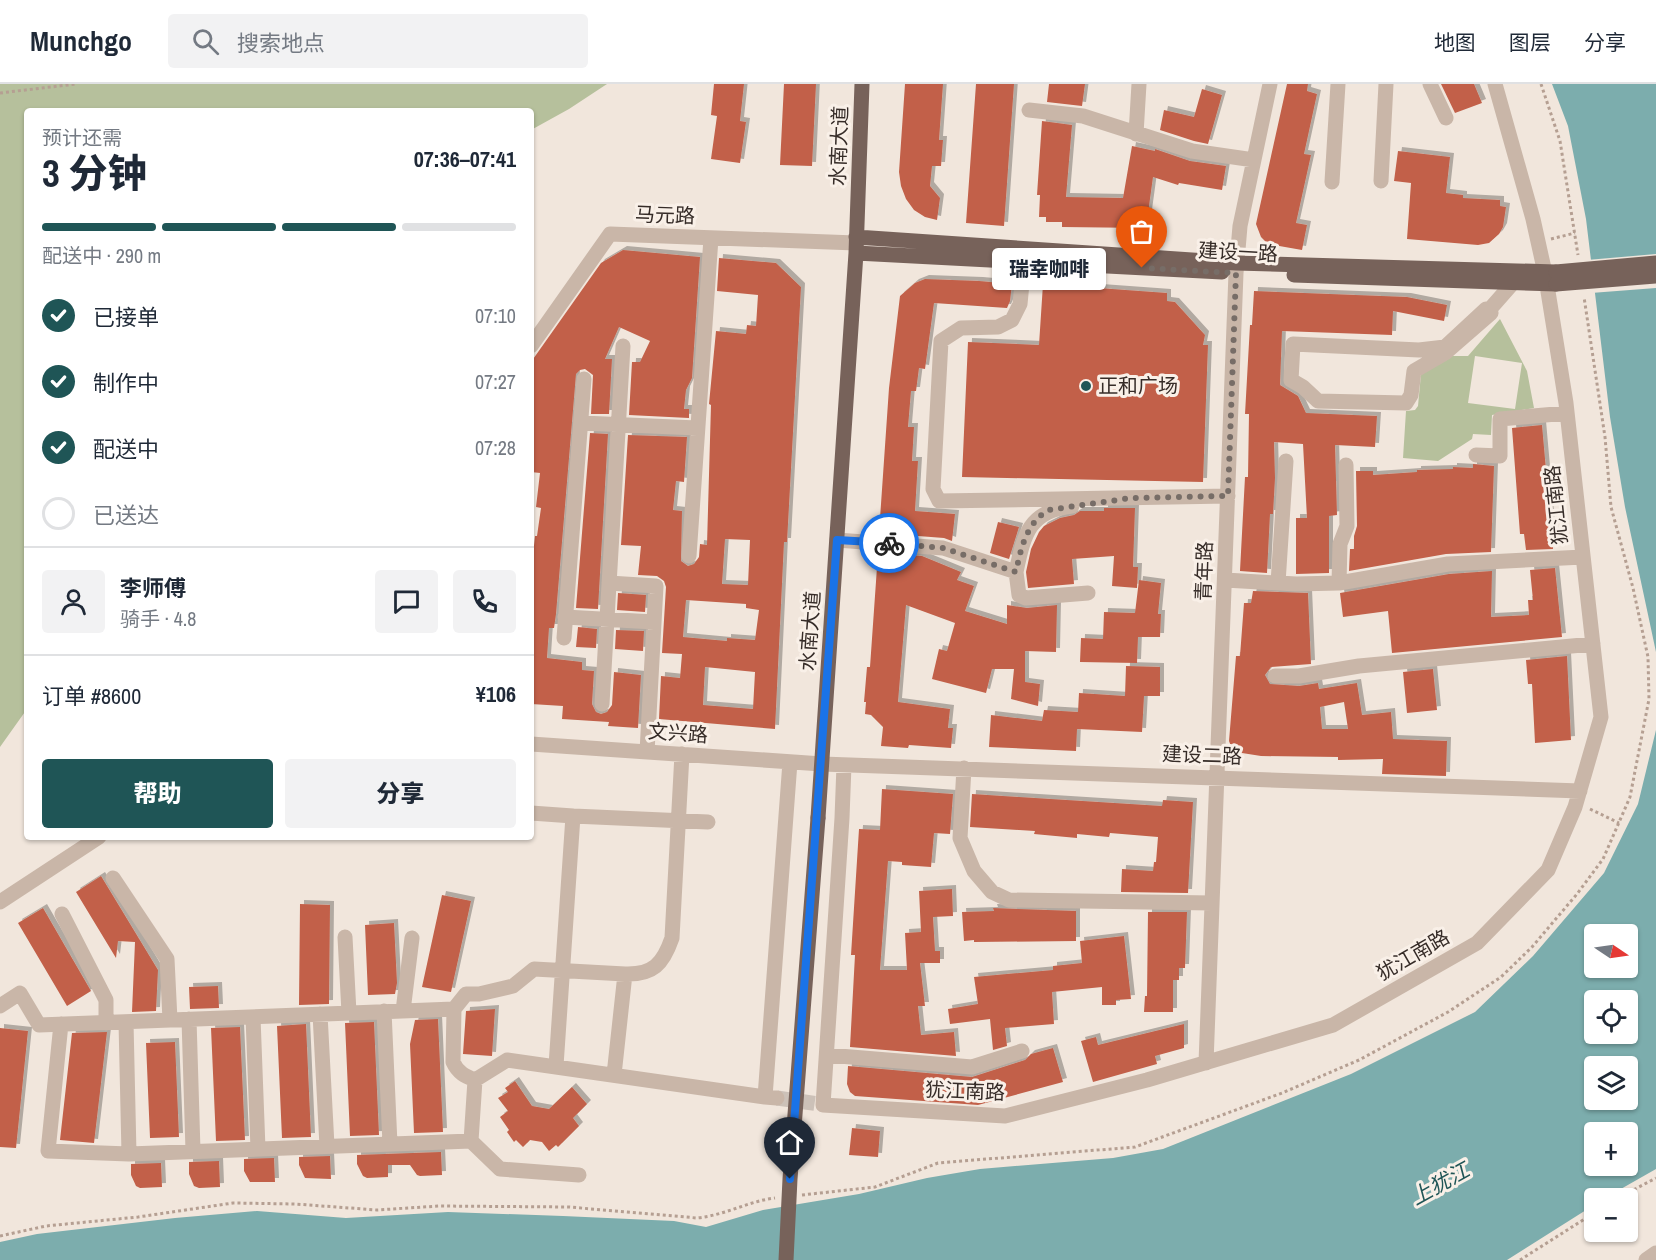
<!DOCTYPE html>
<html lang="zh">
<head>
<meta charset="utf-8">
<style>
	body { margin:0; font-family:"Archivo Narrow","Noto Sans SC",sans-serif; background:#f2f2f3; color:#1f2937; height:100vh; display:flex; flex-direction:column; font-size:22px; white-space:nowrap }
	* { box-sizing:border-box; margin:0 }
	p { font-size:20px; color:#747a83 }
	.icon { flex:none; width:33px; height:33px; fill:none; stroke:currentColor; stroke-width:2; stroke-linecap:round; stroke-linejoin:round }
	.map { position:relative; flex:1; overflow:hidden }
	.panel { position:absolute; left:24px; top:24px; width:510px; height:732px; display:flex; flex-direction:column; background:#fff; border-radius:6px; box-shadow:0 2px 4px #0004 }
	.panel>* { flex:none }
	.needle { width:39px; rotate:103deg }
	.fabs { position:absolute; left:1584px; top:840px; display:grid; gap:12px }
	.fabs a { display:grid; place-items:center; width:54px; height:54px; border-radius:6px; background:#fff; box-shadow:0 2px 4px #0004; font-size:30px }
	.pin { position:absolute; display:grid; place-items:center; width:51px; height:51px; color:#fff; margin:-62px -26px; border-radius:50% 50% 50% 0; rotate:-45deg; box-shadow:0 0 6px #0007 }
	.pin .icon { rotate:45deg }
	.courier { position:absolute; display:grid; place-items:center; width:60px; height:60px; margin:-30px; border:4px solid #1a73e8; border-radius:50%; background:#fff; color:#222; box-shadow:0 2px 8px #0007 }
	.bubble { position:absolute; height:42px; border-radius:6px; background:#fff; box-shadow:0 2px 4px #0004; font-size:20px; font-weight:800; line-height:42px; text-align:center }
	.overview em { font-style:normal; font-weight:800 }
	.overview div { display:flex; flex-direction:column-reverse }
	.overview { display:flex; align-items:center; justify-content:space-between; height:102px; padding:0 18px }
	h1 { font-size:39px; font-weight:800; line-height:45px }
	.bar { display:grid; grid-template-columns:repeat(4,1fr); gap:9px 6px; align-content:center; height:72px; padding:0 18px }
	.bar i { height:8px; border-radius:4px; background:#e0e1e3 }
	.bar .active { background:#1f5556 }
	.bar p { grid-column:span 4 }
	.line { display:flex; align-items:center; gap:15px; padding:0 18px; border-top:2px solid #e0e1e3 }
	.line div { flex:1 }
	.round { display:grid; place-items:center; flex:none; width:63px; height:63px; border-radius:6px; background:#f2f2f3 }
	ol { padding:0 18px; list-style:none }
	li { display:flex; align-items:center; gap:18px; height:66px }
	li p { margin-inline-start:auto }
	li .icon { padding:6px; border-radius:50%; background:#1f5556; color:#fff; stroke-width:4 }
	li:last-child { color:#747a83 }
	li i { width:33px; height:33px; border:3px solid #e0e1e3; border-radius:50% }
	.primary-button { display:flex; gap:12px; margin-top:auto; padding:12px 18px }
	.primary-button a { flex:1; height:69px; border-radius:6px; background:#1f5556; color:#fff; font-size:24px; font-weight:800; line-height:69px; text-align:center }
	.primary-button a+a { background:#f2f2f3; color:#1f2937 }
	header { display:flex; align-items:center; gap:36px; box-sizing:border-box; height:84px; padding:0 30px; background:#fff; border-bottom:2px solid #e0e1e3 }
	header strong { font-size:28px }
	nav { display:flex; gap:33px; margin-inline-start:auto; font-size:21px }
	.search { width:420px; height:54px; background:#f2f2f3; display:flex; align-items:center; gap:15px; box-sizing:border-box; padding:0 21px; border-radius:6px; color:#747a83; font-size:22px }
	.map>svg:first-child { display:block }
</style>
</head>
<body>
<header>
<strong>Munchgo</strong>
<div class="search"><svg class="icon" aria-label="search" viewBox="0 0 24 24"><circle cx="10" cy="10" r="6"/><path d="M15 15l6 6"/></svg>搜索地点</div>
<nav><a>地图</a><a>图层</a><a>分享</a></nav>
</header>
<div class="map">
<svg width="1656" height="1176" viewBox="0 0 1656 1176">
	<defs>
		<filter id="shadow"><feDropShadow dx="4" dy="-4" stdDeviation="0" flood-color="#0004"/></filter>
	</defs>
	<rect width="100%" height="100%" fill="#f1e6dc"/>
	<path fill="#b6c09c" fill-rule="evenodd" d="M0 0H607L569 25 531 46V27H27V625L0 663Z
		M1500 235 1527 287 1534 324 1492 331 1491 351 1473 350 1472 355 1438 377 1403 374 1406 327 1415 326 1418 322 1421 290 1451 272H1468ZM1475 272 1522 279 1515 325 1468 319Z"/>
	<path fill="#7cadad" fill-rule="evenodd" d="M1552 0H1656V568L1625 423 1610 333 1586 135 1568 42Z
		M1656 646V1085L1605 1114H1594V1121L1507 1176H0V1158L37 1150 175 1134 257 1127 346 1134 448 1128 563 1132 674 1137 706 1143 763 1126 859 1110 927 1094 980 1085 1113 1074 1163 1065 1351 990 1475 928 1533 872 1604 789 1638 720ZM1594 850H1628V884H1594ZM1594 916H1628V950H1594ZM1594 982H1628V1016H1594ZM1594 1048H1628V1082H1594Z"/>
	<path fill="#f1e6dc" d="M1656 170V204L1591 209 1587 176Z"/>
	<path fill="#c26049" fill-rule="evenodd" filter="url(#shadow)" d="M714 0H744L740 37 746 38 740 79 711 75 717 32 711 31Z
		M784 0H816L812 82 780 81Z
		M905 0H943L939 56H943L941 82H932L930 102 940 114 937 136 925 133 914 126 906 115 901 102 899 88Z
		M976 0H1014L1004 142 966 139Z
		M1049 0H1085L1082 22 1047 18Z
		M1287 0H1308L1307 7 1317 10 1304 70 1311 71 1296 139 1307 141 1302 166 1268 160 1261 153 1256 140Z
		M1441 0H1474L1482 19 1455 29Z
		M1202 5 1222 11 1208 60 1194 57 1160 46 1164 26 1194 33Z
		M1042 37 1072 41 1066 113 1123 114 1132 62 1155 67V65L1190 77 1226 82 1222 106 1179 99 1178 101 1153 93 1146 144 1062 143V138H1046V133H1039L1040 111H1037Z
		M1398 67 1450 73 1446 109 1463 111V114L1500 116V122L1506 123 1503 143 1499 150 1489 159 1478 161 1407 155 1411 99 1394 97Z
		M623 166 700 173 692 294 686 306 684 325H689V334L629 331 632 278H640L650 257 619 243 605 275H612L609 330H591L593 291 585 285 580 286 576 290 556 530 554 544H549L547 574 582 578V586L594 587 592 620 596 628 601 630 607 628 612 621 614 588 641 591 638 644 608 642 609 638 562 635 563 622 531 620V470L533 471 535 452H537L541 424 536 423 540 389 531 388V278L601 179Z
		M719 174 776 179 801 203 787 458H784L775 645 659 635 661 592 680 594 682 570 662 569 666 503 664 497 657 492 638 491 641 462 621 461 628 351 687 353 684 398 676 397 673 426 682 427 681 477 688 482 694 480 699 473 700 460 707 461 711 321 709 320 716 247 746 250 747 241 756 242 758 211 717 207ZM725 455 750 456 748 501 722 500ZM686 516 746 520V524L759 526 755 556 727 554V557L683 553ZM705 583 755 588 753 625 703 621Z
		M925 195 979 197 1012 200 1010 217 1007 224 934 219 925 285 919 284 916 307H911L908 343H914L912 377H918L915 427 955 430 952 457 944 454 879 449 889 304 900 212 915 199Z
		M1043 200 1167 209V217L1175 218 1205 251 1203 261H1208L1203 398 962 393 968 258 1039 261Z
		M1254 207 1407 213 1447 221 1444 237 1393 227 1392 251 1282 247 1280 301 1298 312 1306 329 1377 332 1375 363 1335 361 1337 431 1329 432V489L1296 490V434H1307L1303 360 1274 358 1275 394 1273 430H1270L1267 489 1240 487 1245 393H1248L1249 330H1245L1250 241H1252Z
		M1542 341 1553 465 1526 466 1524 450H1520L1512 344Z
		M590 349 608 350 598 525 576 524Z
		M1473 380 1494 382 1491 468 1446 470 1349 487 1350 465H1354V452L1357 442 1356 387H1373V391L1417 388V386L1453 385V383L1473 384Z
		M1104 424H1135L1133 483H1138L1137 504 1112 502 1114 472 1072 475 1074 500 1028 504 1026 488 1031 465 1039 448 1044 442 1060 434 1074 431 1080 427H1104Z
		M998 438 1019 443 1009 475 990 469Z
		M878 469 922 472 961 488 957 496 974 502 965 527 1007 540V521L1027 524 1057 521 1056 568 1025 567V598L1040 600 1038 622 1011 615 1014 585H992L986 609 932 595 939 565 947 567 955 539 906 521 898 618 950 625 948 644H953L951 664 909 661 908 664 881 662 883 643 871 631 865 630 866 618H864L867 583H870Z
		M1555 484 1562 553 1392 569 1388 527 1343 533 1340 509 1449 490 1492 487 1491 533 1529 531 1528 516H1533L1530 486Z
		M1139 496 1161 499 1158 530H1161L1160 553H1138L1137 579 1080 578 1081 554 1103 555 1104 528 1135 529Z
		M1253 507 1308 509 1311 580 1271 583 1265 591 1270 600 1299 602 1318 599 1319 605 1357 599 1362 631 1391 628 1393 655 1447 657 1446 692 1382 690 1383 675 1338 676V673L1261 672 1242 669 1232 665 1229 657 1236 572H1240L1244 519H1251ZM1344 618 1348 645H1322L1320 623Z
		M618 509 646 511 645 528 617 526Z
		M578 543 597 545 596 564 576 563Z
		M616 546 644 547 643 567 615 565Z
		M1567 572 1571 656 1535 659 1532 600H1528L1526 576Z
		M1126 582 1160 583V612H1144L1142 648 1077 645 1076 667 989 663 991 631 1042 637 1044 626 1078 628 1079 609 1125 612Z
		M1433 585 1437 626 1407 629 1403 588Z
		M882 705 953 710 950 750 934 749 931 783 902 781V778L888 777 880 886H907L905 849 921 848 919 807 952 805 953 832 933 833 935 867H940V879H920L925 922H918L921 951 954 948 956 972 850 963 855 871H851L859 745 880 746Z
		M972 710 1162 722 1163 716 1193 718 1188 809 1121 808 1122 785 1153 787 1154 778H1156L1158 753 1110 749 1109 753 1077 750V754L1034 750 1035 747 970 743Z
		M101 792 158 886 156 927 132 928 135 858 118 857 116 874 76 808Z
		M442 811 471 817 451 908 422 903Z
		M300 820 330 821 329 920 299 921Z
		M43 824 91 907 67 922 18 839Z
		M993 824 1076 827V857L974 858V856L964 857 962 828 994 827Z
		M1148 828H1187L1185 884H1179V896H1173V928H1144L1145 912H1147Z
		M394 839 397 899 395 910 368 911 365 841Z
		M1124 852 1131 915 1116 916V921H1102V903L1052 908 1054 940 1005 944 1007 962 993 966 990 935 950 940 948 925 978 920 974 893 1053 886V882L1082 879 1080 857Z
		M218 902 219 924 190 925 189 903Z
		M495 925 492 972 463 970 466 927Z
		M438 935 443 1048 414 1049 410 960 415 936Z
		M374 938 379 1051 350 1052 345 939Z
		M306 940 311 1053 282 1054 277 942Z
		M1184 940V964L1155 972 1157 980 1093 998 1081 957 1096 953 1098 961Z
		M240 943 245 1056 216 1057 211 944Z
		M0 944 28 947 16 1064 0 1063Z
		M107 948 94 1059 60 1056 72 949Z
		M175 958 179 1053 150 1054 146 959Z
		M1053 964 1063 998 978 1021 855 1012 850 1008 847 1000 848 982 972 993 1025 976 1031 970Z
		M515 997 532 1022 549 1025 572 1003 587 1020 573 1034 579 1042 558 1063 556 1061 549 1067 542 1058 530 1056 523 1063 516 1056 514 1058 507 1048 509 1046 500 1033 508 1027 498 1014 508 1008 505 1004Z
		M852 1044 880 1047 878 1073 849 1071Z
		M441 1068 442 1091 420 1092 417 1091 410 1081H388V1093L367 1094 363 1092 357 1080V1071Z
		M330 1072 331 1095 305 1094 299 1081V1073Z
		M274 1074 275 1098H250L244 1087V1075Z
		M219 1077 220 1103 199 1104 194 1102 189 1090V1078Z
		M161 1079 162 1103 140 1104 136 1102 131 1091V1080Z"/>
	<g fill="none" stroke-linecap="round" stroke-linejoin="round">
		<path stroke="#ccc1b8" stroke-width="15" stroke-dasharray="15 8" stroke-linecap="butt" d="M777 1014 819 1020"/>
		<path stroke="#b59f92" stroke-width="3" stroke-dasharray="3 3" stroke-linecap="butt" d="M1541 0 1560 57 1578 171
			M0 9 76 0
			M1551 155 1575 149
			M1590 725 1619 739
			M802 1111 875 1103 938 1079 1135 1063 1282 1009 1359 976 1448 928 1501 893 1532 863 1577 810 1603 775 1630 713 1649 615 1648 573 1633 504 1611 423 1605 353 1584 213
			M1618 1114 1656 1094
			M0 1152 46 1142 138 1133 233 1119 295 1120 377 1126 439 1122 569 1123 697 1134C726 1131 749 1117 775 1114
			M1520 1176 1594 1129"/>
		<path stroke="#c9b6a8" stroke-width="15" d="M1430 0 1446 34
			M1029 26 1083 32 1192 67 1254 76
			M1136 50 1139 0
			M1381 97 1386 0
			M1332 98 1338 0
			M1024 179 1020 220 1012 236 998 243 961 244 941 257 933 405 939 417 1228 412
			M1490 225H1486L1445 263 1419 266 1293 260 1291 296 1303 303 1318 317 1406 319 1411 311 1414 287 1445 269 1491 229 1490 225 1512 200
			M531 262 610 150 856 159
			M582 339 697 344
			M1476 371 1500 372V335L1567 329
			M837 456 943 464 1016 488C1024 450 1029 427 1072 422
			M689 472 711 154
			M1016 488 1019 511 1026 514 1088 509
			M1225 496 1296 500 1339 499 1448 480 1583 473
			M609 499 656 502 647 668
			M1278 499 1286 377
			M1339 499 1340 460 1347 442 1346 381
			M565 533 654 538
			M564 554 584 295
			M1275 592H1299L1359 582 1593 560
			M602 620 623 262
			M531 660 822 680 1580 707
			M844 681 842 734 823 1021 1005 1032 1147 996 1333 941 1477 859 1548 786 1575 723 1601 633 1566 319 1545 189 1533 135 1495 0
			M964 684 960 754 974 787 992 808 1009 816 1212 819
			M531 729 573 732
			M113 794 167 875 170 936
			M0 818 99 753
			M62 830 106 916V939
			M345 853 349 929
			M0 922 20 909 39 941 454 925
			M384 927 390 1060
			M403 927 412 854
			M320 930 327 1062
			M253 933 258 1065
			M189 935 193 1067
			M126 938 129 1070
			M61 940 48 1067 129 1070 471 1057
			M827 971 972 983 1022 967
			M1206 979 1236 189 1240 142 1270 0
			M556 982 573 732 708 738
			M614 991 625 890C653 891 663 880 672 854L682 670
			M475 996C465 992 458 989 453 978L454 925 466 910H479L513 902 534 885 625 890
			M777 1014 765 1013 790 678
			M579 1091 500 1085 471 1057 475 996 507 976 765 1013
			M1646 1176 1656 1169"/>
		<path stroke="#77625a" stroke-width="15" d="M856 153 1236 179 1556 188
			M856 169 1222 188
			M1294 191 1556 200
			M818 734 856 169 862 0"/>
		<path stroke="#77625a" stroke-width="15" d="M1556 188 1656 179
			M1556 200 1656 192
			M786 1176 790 1095 818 734"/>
	</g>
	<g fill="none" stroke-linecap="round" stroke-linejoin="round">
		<path stroke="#776d67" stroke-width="6" stroke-dasharray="0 10.8" d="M889 459 943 464 1016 488C1021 464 1026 440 1048 426L1131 414 1228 412 1236 189 1142 184"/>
		<path stroke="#1a73e8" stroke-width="8" d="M790 1095 837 456 889 459"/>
	</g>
	<circle fill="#1f5556" stroke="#f9f0e8" stroke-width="2" cx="1086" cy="302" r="6"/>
	<g text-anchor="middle" stroke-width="6" stroke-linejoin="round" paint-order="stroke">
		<g font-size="20" fill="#362c28" stroke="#f9f0e8">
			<text transform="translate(839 62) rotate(-88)" y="7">水南大道</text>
			<text transform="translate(665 131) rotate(2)" y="7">马元路</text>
			<text transform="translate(1238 168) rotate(3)" y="7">建设一路</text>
			<text transform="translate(1556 421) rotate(-96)" y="7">犹江南路</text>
			<text transform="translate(1204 487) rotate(-88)" y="7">青年路</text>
			<text transform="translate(810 547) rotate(-86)" y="7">水南大道</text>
			<text transform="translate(678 649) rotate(4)" y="7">文兴路</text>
			<text transform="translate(1202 671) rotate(2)" y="7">建设二路</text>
			<text transform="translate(1413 871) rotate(-30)" y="7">犹江南路</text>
			<text transform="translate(965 1007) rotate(2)" y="7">犹江南路</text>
		</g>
		<g font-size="20" fill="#362c28" stroke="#f9f0e8" text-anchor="start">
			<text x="1098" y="309">正和广场</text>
		</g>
		<g font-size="21" font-style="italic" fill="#1f5556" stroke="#f9f0e8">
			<text transform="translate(1440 1100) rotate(-29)" y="7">上犹江</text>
		</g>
	</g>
</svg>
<div class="fabs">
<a><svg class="needle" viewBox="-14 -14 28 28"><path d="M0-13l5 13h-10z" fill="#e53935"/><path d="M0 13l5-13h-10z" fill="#747a83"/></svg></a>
<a><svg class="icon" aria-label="locate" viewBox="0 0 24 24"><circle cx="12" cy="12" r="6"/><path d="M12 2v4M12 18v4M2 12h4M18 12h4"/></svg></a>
<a><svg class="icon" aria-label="layers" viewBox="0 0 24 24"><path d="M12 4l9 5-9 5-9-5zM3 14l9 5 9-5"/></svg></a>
<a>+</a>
<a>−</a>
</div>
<div class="pin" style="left:1142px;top:184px;background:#ea580c"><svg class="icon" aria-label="bag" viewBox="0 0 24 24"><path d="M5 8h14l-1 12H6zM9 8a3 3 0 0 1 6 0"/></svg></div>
<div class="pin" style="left:790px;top:1095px;background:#1f2937"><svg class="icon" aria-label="home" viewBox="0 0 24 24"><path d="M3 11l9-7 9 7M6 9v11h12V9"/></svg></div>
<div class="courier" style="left:889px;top:459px"><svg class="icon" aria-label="bike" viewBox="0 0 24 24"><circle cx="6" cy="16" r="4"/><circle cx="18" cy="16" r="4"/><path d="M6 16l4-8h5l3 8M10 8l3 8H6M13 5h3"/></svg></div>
<div class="bubble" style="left:992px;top:164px;width:114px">瑞幸咖啡</div>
<section class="panel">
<div class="overview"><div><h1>3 分钟</h1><p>预计还需</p></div><em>07:36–07:41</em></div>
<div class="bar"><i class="active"></i><i class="active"></i><i class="active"></i><i></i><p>配送中 · 290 m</p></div>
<ol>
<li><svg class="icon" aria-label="check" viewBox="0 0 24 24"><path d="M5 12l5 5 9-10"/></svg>已接单<p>07:10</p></li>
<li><svg class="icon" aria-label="check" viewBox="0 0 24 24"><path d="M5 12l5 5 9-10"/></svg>制作中<p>07:27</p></li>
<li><svg class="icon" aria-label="check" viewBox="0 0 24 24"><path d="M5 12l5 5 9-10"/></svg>配送中<p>07:28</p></li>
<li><i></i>已送达</li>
</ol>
<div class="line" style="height:108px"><a class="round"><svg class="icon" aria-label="person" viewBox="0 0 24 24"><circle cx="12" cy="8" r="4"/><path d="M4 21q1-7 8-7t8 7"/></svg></a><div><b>李师傅</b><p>骑手 · 4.8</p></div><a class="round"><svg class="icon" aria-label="chat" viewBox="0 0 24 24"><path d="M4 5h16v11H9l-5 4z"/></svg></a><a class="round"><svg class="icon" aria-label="phone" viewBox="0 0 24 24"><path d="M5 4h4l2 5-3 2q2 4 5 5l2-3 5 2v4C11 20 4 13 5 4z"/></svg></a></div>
<div class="line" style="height:78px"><div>订单 #8600</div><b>¥106</b></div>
<div class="primary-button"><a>帮助</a><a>分享</a></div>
</section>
</div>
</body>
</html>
